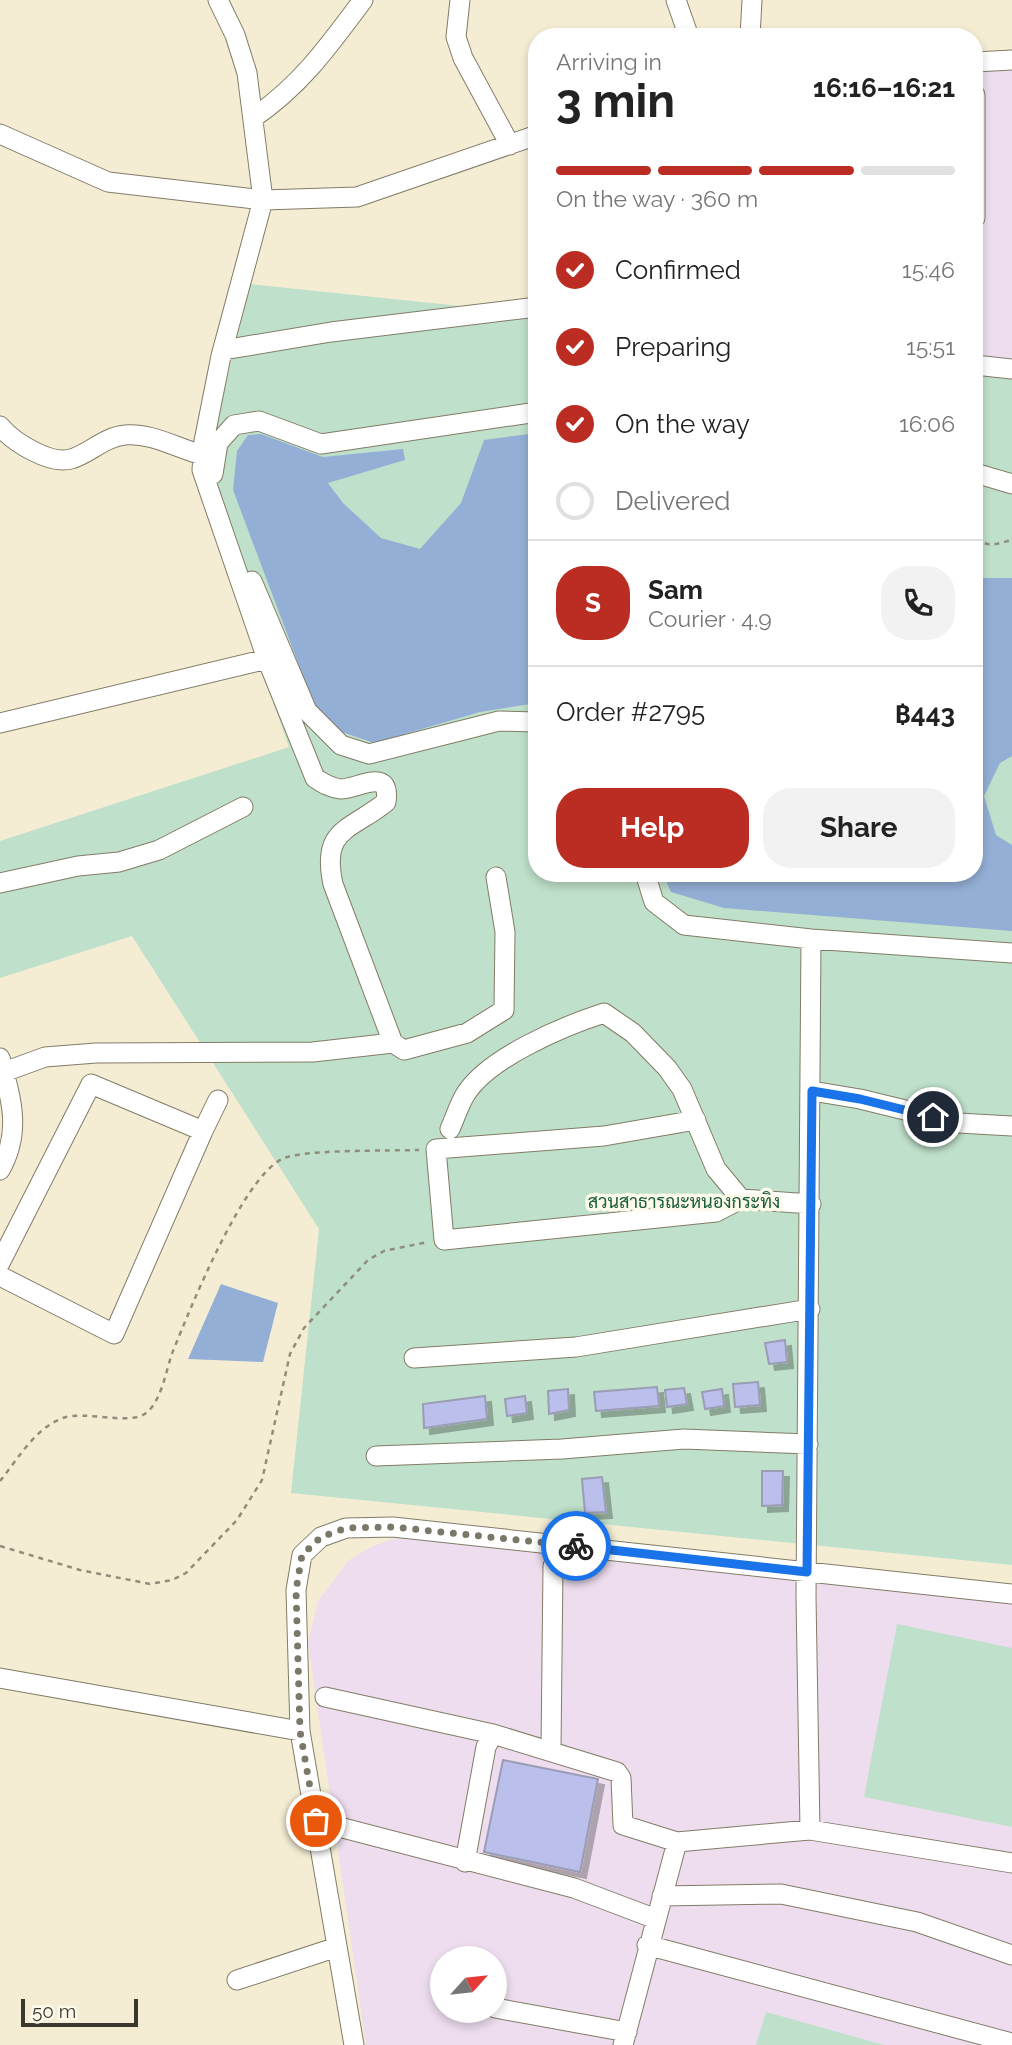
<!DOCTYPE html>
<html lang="en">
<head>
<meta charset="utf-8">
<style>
	body { margin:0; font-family:Raleway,Sarabun,sans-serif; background:#f2f2f2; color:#222; height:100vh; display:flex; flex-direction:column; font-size:26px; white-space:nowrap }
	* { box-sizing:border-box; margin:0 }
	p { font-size:23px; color:#767676 }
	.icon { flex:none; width:38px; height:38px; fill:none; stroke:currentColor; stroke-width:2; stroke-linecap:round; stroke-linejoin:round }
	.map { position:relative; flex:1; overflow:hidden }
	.details { position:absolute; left:528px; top:28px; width:455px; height:854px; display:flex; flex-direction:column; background:#fff; border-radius:28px; box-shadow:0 4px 10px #0003 }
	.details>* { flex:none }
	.needle { width:46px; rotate:63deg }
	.tools { position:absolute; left:430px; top:1946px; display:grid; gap:14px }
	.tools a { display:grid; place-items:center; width:77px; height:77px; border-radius:50%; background:#fff; box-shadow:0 4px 10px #0003; font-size:35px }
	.scale { position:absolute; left:21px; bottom:18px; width:117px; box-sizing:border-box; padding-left:7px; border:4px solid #3b392f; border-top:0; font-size:19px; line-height:24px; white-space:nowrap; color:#3b392f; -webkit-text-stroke:5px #fefaeb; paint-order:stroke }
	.pin { position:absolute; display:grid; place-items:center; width:60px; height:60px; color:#fff; margin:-30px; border:4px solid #fff; border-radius:50%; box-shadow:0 2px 7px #0007 }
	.courier { position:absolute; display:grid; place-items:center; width:70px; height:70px; margin:-35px; border:5px solid #1a73e8; border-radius:50%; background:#fff; color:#222; box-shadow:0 2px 9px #0007 }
	.head em { font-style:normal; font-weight:700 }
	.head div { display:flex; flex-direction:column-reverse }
	.head { display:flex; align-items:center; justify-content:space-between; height:119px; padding:0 28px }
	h1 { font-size:46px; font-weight:700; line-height:52px }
	.bar { display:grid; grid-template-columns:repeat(4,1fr); gap:10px 7px; align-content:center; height:84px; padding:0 28px }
	.bar i { height:9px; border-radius:5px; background:#e0e0e0 }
	.bar .on { background:#bb2d23 }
	.bar p { grid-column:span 4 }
	.line { display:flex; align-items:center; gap:18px; padding:0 28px; border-top:2px solid #e0e0e0 }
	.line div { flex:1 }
	.round { display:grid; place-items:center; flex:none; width:74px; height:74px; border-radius:28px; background:#f2f2f2 }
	ol { padding:0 28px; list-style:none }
	li { display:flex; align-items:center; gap:21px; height:77px }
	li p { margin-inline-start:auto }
	li .icon { padding:7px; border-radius:50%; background:#bb2d23; color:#fff; stroke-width:4 }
	li:last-child { color:#767676 }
	li i { width:38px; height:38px; border:4px solid #e0e0e0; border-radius:50% }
	.button { display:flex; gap:14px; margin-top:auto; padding:14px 28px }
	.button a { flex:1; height:80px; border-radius:28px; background:#bb2d23; color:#fff; font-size:28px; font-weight:700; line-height:80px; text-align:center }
	.button a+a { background:#f2f2f2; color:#222 }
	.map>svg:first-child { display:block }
</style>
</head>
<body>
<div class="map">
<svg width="1012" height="2045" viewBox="0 0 1012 2045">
	<defs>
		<filter id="shadow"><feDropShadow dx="6" dy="6" stdDeviation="0" flood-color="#0004"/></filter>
	</defs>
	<rect width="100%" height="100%" fill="#f4edd4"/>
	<path fill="#edddef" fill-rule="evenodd" d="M1012 68V360L975 357V72Z
		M398 1537 1012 1603V2045H366L308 1642 318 1601 349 1560 373 1546ZM443 1958H495V2011H443Z"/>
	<path fill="#bfe0ca" d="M250 284 537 314V873H975V357L1012 360V1565L291 1493 319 1229 132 936 0 978V841L289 747 221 555 208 456Z
		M897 1624 1012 1648V1827L864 1797Z
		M766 2012 884 2045H756Z"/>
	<path fill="#94afd5" d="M537 433V703L480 712 374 743 339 731 315 708 233 490 237 451 248 435 261 434 323 457 403 449 405 460 328 483 343 503 381 538 420 549 461 503 484 440Z
		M975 578H1012V756L1000 763 984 796 996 835 1012 845V931L724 908 671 892 662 873H975Z
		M221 1284 278 1303 263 1362 188 1359Z"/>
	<path fill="#bbbfec" stroke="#9a9db4" stroke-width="2" filter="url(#shadow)" d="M785 1340 787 1362 769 1364 765 1343Z
		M758 1382 760 1405 735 1407 733 1384Z
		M657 1387 659 1406 596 1411 594 1392Z
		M684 1388 687 1404 667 1407 665 1390Z
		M568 1389 569 1410 549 1414 548 1391Z
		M722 1389 724 1406 705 1409 702 1392Z
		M485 1396 487 1419 424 1428 423 1404Z
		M525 1396 527 1413 507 1416 505 1399Z
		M762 1471H783L782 1505 762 1506Z
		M602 1477 606 1512 585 1513 582 1479Z
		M503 1760 598 1779 580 1872 484 1852Z"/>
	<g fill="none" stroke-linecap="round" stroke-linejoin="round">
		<g stroke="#827c66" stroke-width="21">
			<path id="minor" d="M218 0 235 35 247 73 263 200 221 356 204 441 202 470 267 659 315 778C324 784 331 788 341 789 358 789 391 766 386 802 350 831 321 828 333 884L393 1043 404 1050 467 1033 504 1010 505 932 496 877
				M460 0 456 37 463 58 510 145
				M676 0 689 37
				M750 37 752 0
				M975 62 1012 60
				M975 95V218
				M253 118C301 85 328 47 363 0
				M0 134 108 182 263 200 357 197 537 135
				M223 350 331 332 537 307
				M975 365 1012 369
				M0 426C13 442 50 465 71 459 89 454 104 437 125 435 150 432 179 449 203 455
				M975 473 1012 484
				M213 474 218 443 234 425 259 421 321 444 537 412
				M252 581 307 711 341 745 369 754 499 721 537 722
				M0 723 267 659
				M645 873 654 902 684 925 811 939 1012 953
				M0 883 78 866 119 862 159 850 243 807
				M0 1058C11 1097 22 1132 0 1170
				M4 1072 45 1057 96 1053 313 1052 393 1043
				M812 1091 860 1099 958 1123 1012 1126
				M696 1120 604 1136 436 1149 444 1240 716 1212 741 1199
				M450 1129C455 1118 459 1105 465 1095 487 1058 564 1026 604 1013L633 1033 667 1068 682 1089 716 1169 741 1199 811 1204
				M203 1131 218 1100
				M0 1263 91 1084 203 1131 114 1334 0 1276
				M414 1358 576 1347 810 1309
				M376 1456 562 1449 684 1439 808 1444
				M0 1678 300 1731
				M325 1697 493 1734
				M551 1749 553 1566
				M316 1821 574 1888 656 1919
				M810 1830 806 1597 811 939
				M465 1862 486 1747 493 1734 617 1772 621 1778 623 1825 677 1842
				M662 1896 781 1894 917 1922 1012 1955
				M647 1945 1012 2043
				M237 1980 337 1947
				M495 2008 627 2032
				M354 2045 300 1731 296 1590 302 1555 321 1537 346 1528 393 1527 1012 1594
				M623 2045 677 1842 810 1830 1012 1863"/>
		</g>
		<path stroke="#918d7c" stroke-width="2.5" stroke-dasharray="5 5" stroke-linecap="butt" d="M975 541 992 545 1012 540
			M0 1481C18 1459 35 1428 63 1418 84 1410 130 1426 146 1413 162 1401 166 1369 173 1351 191 1307 242 1179 282 1159 301 1149 392 1151 419 1150
			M0 1546 80 1570 150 1584 172 1580 186 1573 237 1520 262 1480 290 1354 304 1328 368 1260 384 1251 428 1242"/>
		<use href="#minor" stroke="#fff" stroke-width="19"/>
	</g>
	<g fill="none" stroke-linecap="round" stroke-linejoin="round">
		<path stroke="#7c7869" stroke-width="7" stroke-dasharray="0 12.6" d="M316 1821 300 1731 296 1590 302 1555 321 1537 346 1528 393 1527 576 1546"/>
		<path stroke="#1a73e8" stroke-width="9" d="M576 1546 807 1572 812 1091 860 1099 933 1117"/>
	</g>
	<g text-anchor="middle" stroke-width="7" stroke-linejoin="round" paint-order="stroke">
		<g font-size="18" fill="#175e39" stroke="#fefaeb">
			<text x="684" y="1208">สวนสาธารณะหนองกระทิง</text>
		</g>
	</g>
</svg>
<div class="tools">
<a><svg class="needle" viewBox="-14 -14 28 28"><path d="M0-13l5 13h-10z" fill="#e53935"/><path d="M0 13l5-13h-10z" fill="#767676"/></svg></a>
</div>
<div class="scale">50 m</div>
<div class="pin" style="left:316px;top:1821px;background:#ea580c"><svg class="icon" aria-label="bag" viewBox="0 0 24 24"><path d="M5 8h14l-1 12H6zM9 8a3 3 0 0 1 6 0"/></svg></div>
<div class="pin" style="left:933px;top:1117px;background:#1f2937"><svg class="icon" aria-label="home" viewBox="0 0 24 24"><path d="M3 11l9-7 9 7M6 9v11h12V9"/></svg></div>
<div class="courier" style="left:576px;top:1546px"><svg class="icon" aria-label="bike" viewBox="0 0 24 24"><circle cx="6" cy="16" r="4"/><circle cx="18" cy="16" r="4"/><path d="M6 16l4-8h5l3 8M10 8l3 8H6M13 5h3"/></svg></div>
<section class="details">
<div class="head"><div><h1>3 min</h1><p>Arriving in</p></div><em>16:16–16:21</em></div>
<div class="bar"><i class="on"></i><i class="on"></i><i class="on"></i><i></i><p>On the way · 360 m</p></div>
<ol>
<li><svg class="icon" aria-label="check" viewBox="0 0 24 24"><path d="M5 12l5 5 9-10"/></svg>Confirmed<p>15:46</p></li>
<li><svg class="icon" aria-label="check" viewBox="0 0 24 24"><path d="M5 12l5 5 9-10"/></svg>Preparing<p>15:51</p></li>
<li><svg class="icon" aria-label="check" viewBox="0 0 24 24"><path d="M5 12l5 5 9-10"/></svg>On the way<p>16:06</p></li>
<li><i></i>Delivered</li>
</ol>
<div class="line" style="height:126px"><b class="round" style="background:#bb2d23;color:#fff">S</b><div><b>Sam</b><p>Courier · 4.9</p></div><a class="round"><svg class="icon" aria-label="phone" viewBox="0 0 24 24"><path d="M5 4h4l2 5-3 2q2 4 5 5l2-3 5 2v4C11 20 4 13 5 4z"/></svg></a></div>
<div class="line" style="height:91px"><div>Order #2795</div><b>฿443</b></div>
<div class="button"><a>Help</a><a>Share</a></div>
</section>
</div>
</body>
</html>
